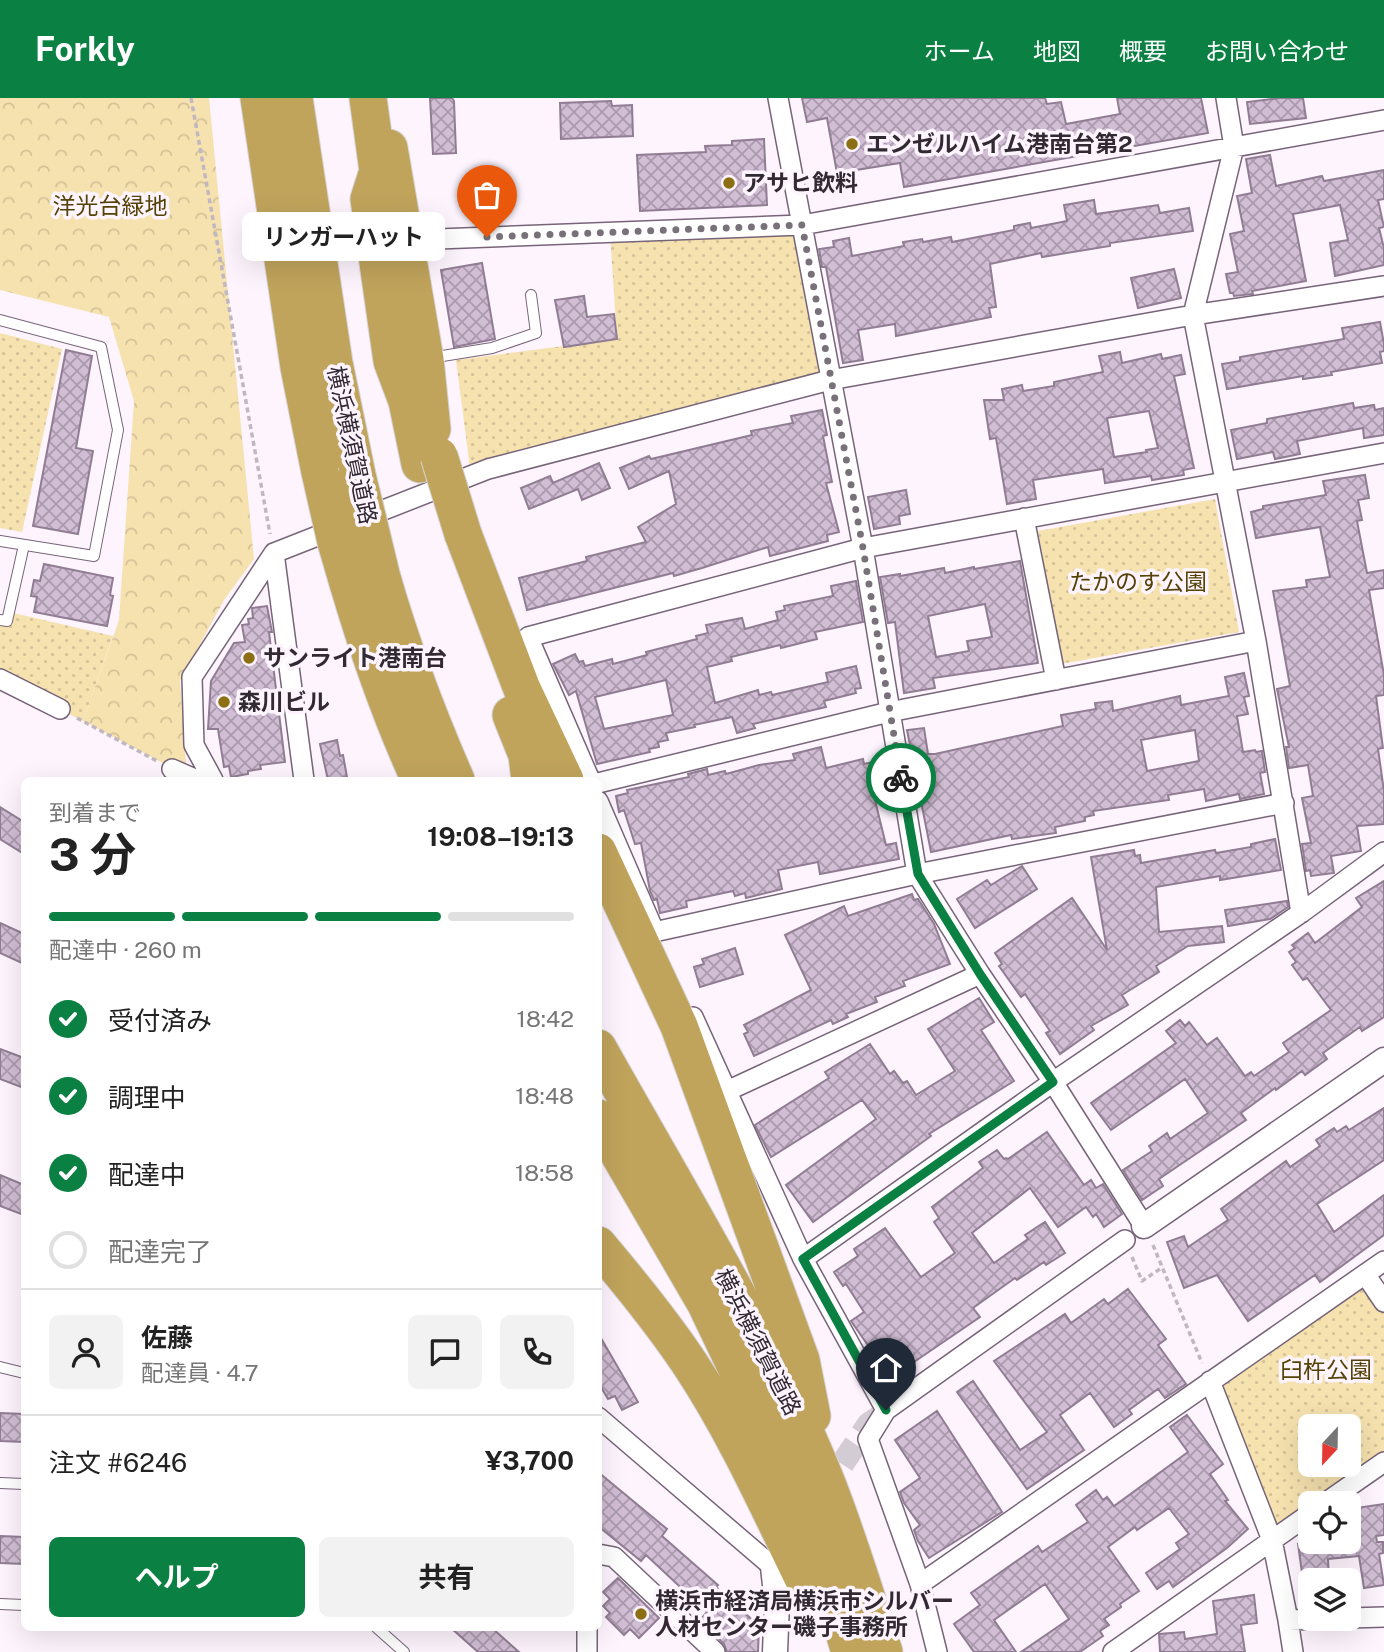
<!DOCTYPE html>
<html lang="ja">
<head>
<meta charset="utf-8">
<style>
	body { margin:0; font-family:"Public Sans","Noto Sans JP",sans-serif; background:#f2f2f2; color:#222; height:100vh; display:flex; flex-direction:column; font-size:26px; white-space:nowrap }
	* { box-sizing:border-box; margin:0 }
	p { font-size:23px; color:#767676 }
	.icon { flex:none; width:38px; height:38px; fill:none; stroke:currentColor; stroke-width:2; stroke-linecap:round; stroke-linejoin:round }
	.map { position:relative; flex:1; overflow:hidden }
	.side { position:absolute; left:21px; top:679px; width:581px; height:854px; display:flex; flex-direction:column; background:#fff; border-radius:10px; box-shadow:0 7px 28px #0002 }
	.side>* { flex:none }
	.needle { width:46px; rotate:202deg }
	.controls { position:absolute; left:1298px; top:1316px; display:grid; gap:14px }
	.controls a { display:grid; place-items:center; width:63px; height:63px; border-radius:10px; background:#fff; box-shadow:0 7px 28px #0002; font-size:35px }
	.pin { position:absolute; display:grid; place-items:center; width:60px; height:60px; color:#fff; margin:-72px -30px; border-radius:50% 50% 50% 0; rotate:-45deg; box-shadow:0 0 7px #0007 }
	.pin .icon { rotate:45deg }
	.courier { position:absolute; display:grid; place-items:center; width:70px; height:70px; margin:-35px; border:5px solid #0b8043; border-radius:50%; background:#fff; color:#222; box-shadow:0 2px 9px #0007 }
	.bubble { position:absolute; height:49px; border-radius:10px; background:#fff; box-shadow:0 7px 28px #0002; font-size:23px; font-weight:700; line-height:49px; text-align:center }
	.summary em { font-style:normal; font-weight:700 }
	.summary div { display:flex; flex-direction:column-reverse }
	.summary { display:flex; align-items:center; justify-content:space-between; height:119px; padding:0 28px }
	h1 { font-size:46px; font-weight:700; line-height:52px }
	.bar { display:grid; grid-template-columns:repeat(4,1fr); gap:10px 7px; align-content:center; height:84px; padding:0 28px }
	.bar i { height:9px; border-radius:5px; background:#e0e0e0 }
	.bar .selected { background:#0b8043 }
	.bar p { grid-column:span 4 }
	.line { display:flex; align-items:center; gap:18px; padding:0 28px; border-top:2px solid #e0e0e0 }
	.line div { flex:1 }
	.round { display:grid; place-items:center; flex:none; width:74px; height:74px; border-radius:10px; background:#f2f2f2 }
	ol { padding:0 28px; list-style:none }
	li { display:flex; align-items:center; gap:21px; height:77px }
	li p { margin-inline-start:auto }
	li .icon { padding:7px; border-radius:50%; background:#0b8043; color:#fff; stroke-width:4 }
	li:last-child { color:#767676 }
	li i { width:38px; height:38px; border:4px solid #e0e0e0; border-radius:50% }
	.cta { display:flex; gap:14px; margin-top:auto; padding:14px 28px }
	.cta a { flex:1; height:80px; border-radius:10px; background:#0b8043; color:#fff; font-size:28px; font-weight:700; line-height:80px; text-align:center }
	.cta a+a { background:#f2f2f2; color:#222 }
	header { display:flex; align-items:center; gap:42px; box-sizing:border-box; height:98px; padding:0 35px; background:#0b8043; color:#fff }
	header strong { font-size:33px }
	nav { display:flex; gap:38px; margin-inline-start:auto; font-size:24px }
	.map>svg:first-child { display:block }
</style>
</head>
<body>
<header>
<strong>Forkly</strong>
<nav><a>ホーム</a><a>地図</a><a>概要</a><a>お問い合わせ</a></nav>
</header>
<div class="map">
<svg width="1384" height="1554" viewBox="0 0 1384 1554">
	<defs>
		<pattern id="green-dots" width="8" height="8" patternUnits="userSpaceOnUse" patternTransform="scale(1.75)"><rect width="8" height="8" fill="#f6e2af"/><path d="M2 2h.1M6 6h.1" fill="none" stroke="#d3c297" stroke-width="1.8" stroke-linecap="round"/></pattern>
		<pattern id="forest-crowns" width="20" height="18" patternUnits="userSpaceOnUse" patternTransform="scale(1.75)"><rect width="20" height="18" fill="#f6e2af"/><path d="M2 6a3 3 0 1 1 6 0M12 15a3 3 0 1 1 6 0" fill="none" stroke="#d3c297"/></pattern>
		<pattern id="building-cross-hatch" width="8" height="8" patternUnits="userSpaceOnUse" patternTransform="scale(1.75)"><rect width="8" height="8" fill="#d1bdd4"/><path d="M0 0l8 8M0 8l8-8" fill="none" stroke="#aa9aad"/></pattern>
	</defs>
	<rect width="100%" height="100%" fill="#fdf4fe"/>
	<path fill="url(#green-dots)" fill-rule="evenodd" d="M802 127 830 282 471 378 456 262 617 241 610 135Z
		M0 235 62 251 22 434 0 430Z
		M1215 401 1239 534 1061 566 1038 433Z
		M9 514 113 538 83 623 0 581V522Z
		M1365 1176 1384 1204V1364L1325 1405H1311V1415L1272 1442 1210 1283ZM1311 1328H1349V1367H1311Z"/>
	<path fill="url(#forest-crowns)" d="M0 0H209L254 461 224 502 180 583 187 678 83 623 119 522 134 303 109 219 0 192Z"/>
	<path fill="url(#building-cross-hatch)" stroke="#917d93" stroke-width="2" fill-rule="evenodd" d="M430 0H452L454 3 456 55 433 56Z
		M802 0H1045L1047 6 1061 4 1066 26 1120 16 1117 0H1201L1208 35 904 89 900 65 837 75 827 20 807 24Z
		M1280 0H1303L1306 20 1250 26 1247 4Z
		M611 3 612 8 632 7 633 38 561 41 560 5Z
		M764 41 767 107 640 113 637 57 706 54 705 48 732 47V43Z
		M1270 57 1276 88 1322 78 1324 83 1384 72V101L1378 102 1384 129 1379 130 1384 150V167L1335 178 1330 145 1348 142 1340 107 1293 116 1306 183 1252 193 1253 196 1234 198 1233 195H1230L1226 176 1238 174 1230 136 1244 133 1237 98 1252 95 1246 61Z
		M1094 102 1096 116 1158 107 1160 115 1189 110 1193 133 1110 145V148L1042 159 1041 155 990 166 996 209 989 210 991 219 896 238 895 226 858 232 863 262 843 265 826 169H822L819 151 834 149 833 143 849 140 852 158 904 148 903 144 922 141 923 144 951 139 952 144 1014 132V128L1030 125 1031 130 1067 123 1064 107Z
		M482 165 495 241 454 249 441 172Z
		M1174 171 1181 200 1138 210 1131 180Z
		M584 198 587 219 614 216 617 241 564 249 555 202Z
		M1380 224 1384 246V253L1380 254 1382 265 1331 274 1332 277 1303 281V278L1227 291 1222 266 1240 263V259L1344 241 1342 230Z
		M66 252 92 258 76 350 93 353 78 436 33 428Z
		M1120 254 1122 265 1161 256 1162 261 1181 257 1185 276 1174 278 1194 370 1183 372 1184 377 1152 382 1151 378 1105 385 1103 371 1033 382 1036 401 1007 406 996 340 990 341 984 302H1004L1002 291 1022 287 1023 293 1054 288V284L1103 274 1099 258ZM1149 313 1158 350 1146 352 1147 354 1114 359 1107 320Z
		M1353 305 1354 310 1374 307 1375 312 1384 310V337L1364 340 1363 330 1297 343 1300 356 1275 361 1273 354 1237 361 1231 332 1267 325V321Z
		M822 312 827 337 823 338 832 384 826 385 839 434 827 437 828 443 770 458 768 449 702 470 674 478 673 475 527 512 519 480 587 463 586 459 646 444 638 429 676 406 669 373 629 391 620 370 649 358 651 361 752 337 751 333 793 325 791 318Z
		M599 365 610 390 582 402 578 391 529 411 521 390 550 378 553 385Z
		M1365 377 1369 400 1358 402 1362 422 1357 423 1367 475 1384 472V490L1369 492 1384 577V597L1376 598 1383 650 1378 651 1384 693V726L1357 728 1361 753 1331 758 1334 775 1311 778 1310 772 1306 773 1302 746 1311 745 1302 700 1313 698 1308 667 1289 670 1286 649H1289L1277 591 1290 588 1273 493 1307 489 1306 482 1330 479 1320 429 1256 440 1251 414 1263 411V408L1326 397 1323 383Z
		M906 392 910 416 899 418 900 426 874 431 868 399Z
		M1020 463 1038 565 933 580 935 590 904 595 895 524 888 525 880 479 900 476V478L944 470 945 475 974 469V471ZM985 506 992 539 967 543 969 553 936 559 928 518Z
		M44 466 113 480 110 497 113 498 107 528 34 514 37 499 31 498 34 482 40 483Z
		M856 483 863 524 815 534 817 541 781 550 780 547 731 559 732 563 707 569 715 605 758 592 759 597 771 594 772 597 828 584 826 575 856 568 861 590 855 591 856 595 824 603 826 609 753 626 755 630 737 635 732 619 694 627 695 629 666 635 668 642 658 644 659 649 649 651 650 654 597 666 576 593 569 597 553 566 575 556 579 564 583 563 585 568 612 561 613 566 647 557 646 554 697 541 696 538 708 535 706 527 742 520 745 531 778 522 776 514 785 512 784 508 833 498 831 488ZM666 582 673 617 604 631 595 599Z
		M267 508 272 534H269L285 664 260 667 261 671 248 673V676L231 679 229 668 224 669 218 631H208L211 583 234 545 245 544 242 527 249 526 248 521 253 520 252 510Z
		M1244 575 1249 598 1244 599 1248 616 1237 618 1243 654 1255 652 1256 654 1262 653 1265 674 1260 675 1264 696 1240 701 1239 696 1206 703 1204 691 1168 697 1169 702 1093 713 1094 717 1085 719V723L1055 729 1056 735 1012 741 1011 737 931 754 907 632 924 630 928 656H935L1063 628 1061 617 1096 611 1095 605 1112 603 1113 613 1180 598 1181 607 1229 598 1225 579ZM1195 632 1199 663 1147 673 1141 642Z
		M337 642 340 658 343 657 347 679 328 682 320 646Z
		M821 649 826 670 863 661 864 666 873 664 878 685 871 686 886 747 896 745 899 761 820 776 818 764 778 772 782 791 746 800 745 795 735 798 733 793 686 803 687 809 660 815 657 801 654 802 650 793 641 745 635 746 624 712 619 714 616 698 628 695 627 692 689 679 688 676 707 671 708 677 725 673 726 676 759 667 795 662 793 656Z
		M0 709 24 724V756L0 741Z
		M1275 741 1281 772 1220 782V778L1156 789 1159 834 1222 828 1224 844 1188 848 1156 868 1159 874 1122 897 1128 907 1091 928 1094 932 1060 956 1046 935 1050 933 1025 896 1021 899 999 868 1002 866 995 855 1072 800 1107 852 1091 759 1134 752 1135 758 1140 757 1141 765 1215 752 1216 755 1251 749V746Z
		M1022 768 1037 791 975 830 957 801 987 782 991 787Z
		M1384 783V919L1362 933 1360 929 1323 955 1327 961 1305 977 1302 973 1276 992 1275 990 1241 1015 1246 1022 1159 1081 1163 1088 1142 1102 1123 1072 1152 1053 1149 1048 1167 1035 1170 1041 1208 1015 1185 981 1111 1032 1091 1005 1176 945 1166 933 1180 922 1185 928 1189 924 1207 947 1217 940 1245 978 1251 974 1254 978 1289 954 1283 945 1331 912 1307 880 1303 882 1292 867 1296 864 1289 854 1295 850 1292 847 1308 835 1315 845 1362 809 1356 800Z
		M912 796 914 802 918 801 934 826 950 866 903 883 905 888 875 899 877 904 846 916 848 919 833 926 831 922 754 958 744 936 748 934 744 927 811 892 785 837 844 808 848 818Z
		M1287 803 1288 809 1270 821 1228 828 1225 812Z
		M0 825 24 836V866L0 855Z
		M735 850 743 876 700 889 694 869 704 866 702 861Z
		M979 900 994 924 981 932 1014 983 929 1036 931 1038 813 1124 786 1087 876 1021 862 1002 771 1059 755 1027 829 980 825 974 870 946 890 976 894 973 903 985 907 983 916 997 955 973 928 931Z
		M0 951 24 960V990L0 981Z
		M1384 1010V1062L1317 1106 1334 1134 1384 1097V1137L1320 1184 1315 1177 1248 1223 1217 1177 1184 1190 1167 1144 1184 1138 1188 1149 1228 1122 1221 1111 1286 1063 1290 1069 1320 1048 1316 1042 1334 1030 1337 1034 1346 1028 1349 1032Z
		M1047 1034 1084 1087 1091 1082 1096 1090 1103 1086 1122 1116 1104 1129 1096 1116 1093 1119 1086 1109 1058 1129 1030 1090 972 1135 994 1165 1028 1141 1025 1137 1045 1124 1065 1155 1046 1167 1044 1164 1017 1182 1015 1180 973 1210 980 1219 892 1279 889 1275 884 1278 879 1273 867 1251 869 1249 851 1223 864 1214 846 1186 843 1188 834 1174 858 1158 854 1151 885 1130 921 1179 955 1155 934 1124 939 1120 932 1109 983 1070 979 1064 997 1052 1004 1061 1006 1060 1008 1061Z
		M0 1077 24 1087V1117L0 1108Z
		M1128 1191 1166 1241 1158 1247 1186 1286 1165 1300 1158 1291 1129 1312 1132 1316 1114 1329 1090 1295 1060 1317 1084 1352 1027 1391 957 1294 973 1283 1020 1352 1047 1334 994 1263 1065 1216 1071 1225 1104 1201 1108 1206Z
		M598 1235 638 1304 622 1312 615 1298 608 1301 598 1284Z
		M937 1313 1002 1414 929 1460 918 1443 914 1432 920 1427 904 1405 900 1394 920 1380 895 1342Z
		M0 1315 24 1316V1344L0 1343Z
		M1187 1317 1223 1366 1210 1376 1228 1402 1225 1403 1248 1431 1227 1450 1173 1489 1169 1483 1157 1491 1146 1475 1180 1451 1176 1445 1189 1436 1169 1410 1137 1432 1135 1429 1108 1449 1139 1493 1120 1506 1121 1509 1104 1521 1109 1527 1100 1533 1103 1538 1080 1554H1021L1069 1521 1045 1486 994 1522 1016 1554H974L954 1526 980 1507 971 1495 1038 1448 1042 1454 1088 1424 1076 1407 1096 1392 1103 1402 1107 1399 1114 1408 1188 1354 1170 1329Z
		M598 1374 667 1431 662 1438 718 1487 716 1489 759 1528 758 1554H727L724 1546 700 1522 707 1514 646 1457 641 1463 598 1428Z
		M1384 1406V1437L1376 1438 1377 1444H1383V1455L1379 1456 1384 1487 1364 1490 1359 1458 1328 1461 1329 1482H1303L1298 1446 1349 1444V1411Z
		M0 1438 24 1439V1466L0 1465Z
		M618 1480 659 1520 639 1540 630 1531 624 1537 606 1519 610 1515 603 1508 610 1501 603 1494Z
		M1254 1497 1257 1525 1241 1527 1245 1554H1160L1159 1536 1184 1534 1185 1541 1217 1536 1213 1503Z
		M451 1530H492L519 1554H478Z"/>
	<g fill="none" stroke-linecap="round" stroke-linejoin="round">
		<path stroke="#d4ccd5" stroke-width="24" stroke-dasharray="24 12" stroke-linecap="butt" d="M822 1396 869 1326 880 1319"/>
		<g stroke="#776479" stroke-width="12">
			<path id="service" d="M0 222 101 249 118 332 94 458 0 443
				M430 260 492 250 536 235 531 197
				M0 522 7 523 24 447
				M0 1269 24 1275
				M0 1385 24 1386
				M0 1506 24 1507
				M377 1530 404 1554"/>
		</g>
		<g stroke="#776479" stroke-width="22">
			<path id="minor" d="M778 0 863 450 917 776 980 876 1053 984 1144 1128
				M1226 0 1234 49 1193 217 1256 543 1301 815
				M438 141 802 127 1384 22
				M1024 420 1056 582
				M274 455 304 682
				M0 581 60 611
				M172 671 197 682
				M213 682 194 647 192 579 274 455 488 371 830 282 1193 217 1384 188
				M590 682 528 539 863 450 1384 355
				M598 685 889 614 1256 543
				M598 703 652 828
				M654 834 917 776 1284 705
				M693 919 803 1161 886 1312 868 1341 920 1486 1384 1163
				M727 993 980 876
				M803 1161 1053 984 1301 815 1384 754
				M1365 1176 1384 1204
				M1210 1283 1272 1442 1288 1522 1324 1521
				M886 1312 1125 1142
				M598 1319 773 1469
				M1325 1405 1384 1364
				M598 1456 614 1459 715 1554
				M920 1486 937 1554
				M1349 1520 1384 1519
				M1288 1522 1293 1554
				M587 1554V1530
				M1113 1554 1311 1415"/>
		</g>
		<g stroke="#776479" stroke-width="27">
			<path id="tertiary" d="M1144 1128 1384 962
				M773 1469 777 1505 775 1554"/>
		</g>
		<g stroke="#d6d4d6" stroke-width="39">
			<path id="motorway" d="M259 0 299 269 320 374
				M294 0 334 265 357 377
				M368 0 378 73 369 101 392 263 407 303 420 366
				M389 50 425 261 432 331
				M463 436 522 591 565 682
				M382 480C402 549 427 616 456 682
				M348 485C368 553 391 619 420 682
				M511 617 527 657 530 682
				M598 754 679 928 801 1262 812 1318
				M598 950C677 1091 763 1229 824 1378 847 1435 865 1495 884 1554
				M598 1020 706 1206 775 1351 830 1489 850 1554
				M598 1147C631 1186 662 1224 690 1266 735 1334 768 1408 803 1480"/>
		</g>
		<path stroke="#c0b7c1" stroke-width="3.5" stroke-dasharray="5 3.5" stroke-linecap="butt" d="M191 0 270 436
			M77 620 157 663
			M1153 1147 1202 1265
			M1132 1159 1142 1183 1163 1169"/>
		<use href="#service" stroke="#fff" stroke-width="10"/>
		<use href="#minor" stroke="#fff" stroke-width="19"/>
		<use href="#tertiary" stroke="#fff" stroke-width="24"/>
		<use href="#motorway" stroke="#c0a45c" stroke-width="37"/>
		<g stroke="#d6d4d6" stroke-width="39" stroke-linecap="butt">
			<path id="motorway-bridge" d="M439 358 463 436
				M320 374 336 444 348 485
				M357 377 382 480"/>
		</g>
		<use href="#motorway-bridge" stroke="#c0a45c" stroke-width="37"/>
	</g>
	<g fill="none" stroke-linecap="round" stroke-linejoin="round">
		<path stroke="#79717a" stroke-width="7" stroke-dasharray="0 12.6" d="M487 139 802 127 863 450 901 680"/>
		<path stroke="#0b8043" stroke-width="9" d="M886 1312 803 1161 1053 984 980 876 918 776 901 680"/>
	</g>
	<g fill="#8d6f13" stroke="#fdf4fe" stroke-width="2.5">
		<circle cx="852" cy="46" r="7"/>
		<circle cx="729" cy="85" r="7"/>
		<circle cx="249" cy="560" r="7"/>
		<circle cx="224" cy="604" r="7"/>
		<circle cx="641" cy="1516" r="7"/>
	</g>
	<g text-anchor="middle" stroke-width="7" stroke-linejoin="round" paint-order="stroke">
		<g font-size="23" font-weight="bold" fill="#322a33" stroke="#fdf4fe" text-anchor="start">
			<text x="866" y="54">エンゼルハイム港南台第2</text>
			<text x="743" y="93">アサヒ飲料</text>
			<text x="263" y="568">サンライト港南台</text>
			<text x="238" y="612">森川ビル</text>
			<text x="655" y="1511">横浜市経済局横浜市シルバー<tspan x="655" dy="26">人材センター磯子事務所</tspan></text>
		</g>
		<g font-size="23" fill="#564205" stroke="#fdf4fe">
			<text x="110" y="116">洋光台緑地</text>
			<text x="1138" y="492">たかのす公園</text>
			<text x="1326" y="1280">臼杵公園</text>
		</g>
		<g font-size="23" fill="#322a33" stroke="#fdf4fe">
			<text transform="translate(352 347) rotate(78)" y="8">横浜横須賀道路</text>
			<text transform="translate(758 1244) rotate(63)" y="8">横浜横須賀道路</text>
		</g>
	</g>
</svg>
<div class="controls">
<a><svg class="needle" viewBox="-14 -14 28 28"><path d="M0-13l5 13h-10z" fill="#e53935"/><path d="M0 13l5-13h-10z" fill="#767676"/></svg></a>
<a><svg class="icon" aria-label="locate" viewBox="0 0 24 24"><circle cx="12" cy="12" r="6"/><path d="M12 2v4M12 18v4M2 12h4M18 12h4"/></svg></a>
<a><svg class="icon" aria-label="layers" viewBox="0 0 24 24"><path d="M12 4l9 5-9 5-9-5zM3 14l9 5 9-5"/></svg></a>
</div>
<div class="pin" style="left:487px;top:139px;background:#ea580c"><svg class="icon" aria-label="bag" viewBox="0 0 24 24"><path d="M5 8h14l-1 12H6zM9 8a3 3 0 0 1 6 0"/></svg></div>
<div class="pin" style="left:886px;top:1312px;background:#1f2937"><svg class="icon" aria-label="home" viewBox="0 0 24 24"><path d="M3 11l9-7 9 7M6 9v11h12V9"/></svg></div>
<div class="courier" style="left:901px;top:680px"><svg class="icon" aria-label="bike" viewBox="0 0 24 24"><circle cx="6" cy="16" r="4"/><circle cx="18" cy="16" r="4"/><path d="M6 16l4-8h5l3 8M10 8l3 8H6M13 5h3"/></svg></div>
<div class="bubble" style="left:242px;top:114px;width:203px">リンガーハット</div>
<section class="side">
<div class="summary"><div><h1>3 分</h1><p>到着まで</p></div><em>19:08–19:13</em></div>
<div class="bar"><i class="selected"></i><i class="selected"></i><i class="selected"></i><i></i><p>配達中 · 260 m</p></div>
<ol>
<li><svg class="icon" aria-label="check" viewBox="0 0 24 24"><path d="M5 12l5 5 9-10"/></svg>受付済み<p>18:42</p></li>
<li><svg class="icon" aria-label="check" viewBox="0 0 24 24"><path d="M5 12l5 5 9-10"/></svg>調理中<p>18:48</p></li>
<li><svg class="icon" aria-label="check" viewBox="0 0 24 24"><path d="M5 12l5 5 9-10"/></svg>配達中<p>18:58</p></li>
<li><i></i>配達完了</li>
</ol>
<div class="line" style="height:126px"><a class="round"><svg class="icon" aria-label="person" viewBox="0 0 24 24"><circle cx="12" cy="8" r="4"/><path d="M4 21q1-7 8-7t8 7"/></svg></a><div><b>佐藤</b><p>配達員 · 4.7</p></div><a class="round"><svg class="icon" aria-label="chat" viewBox="0 0 24 24"><path d="M4 5h16v11H9l-5 4z"/></svg></a><a class="round"><svg class="icon" aria-label="phone" viewBox="0 0 24 24"><path d="M5 4h4l2 5-3 2q2 4 5 5l2-3 5 2v4C11 20 4 13 5 4z"/></svg></a></div>
<div class="line" style="height:91px"><div>注文 #6246</div><b>¥3,700</b></div>
<div class="cta"><a>ヘルプ</a><a>共有</a></div>
</section>
</div>
</body>
</html>
